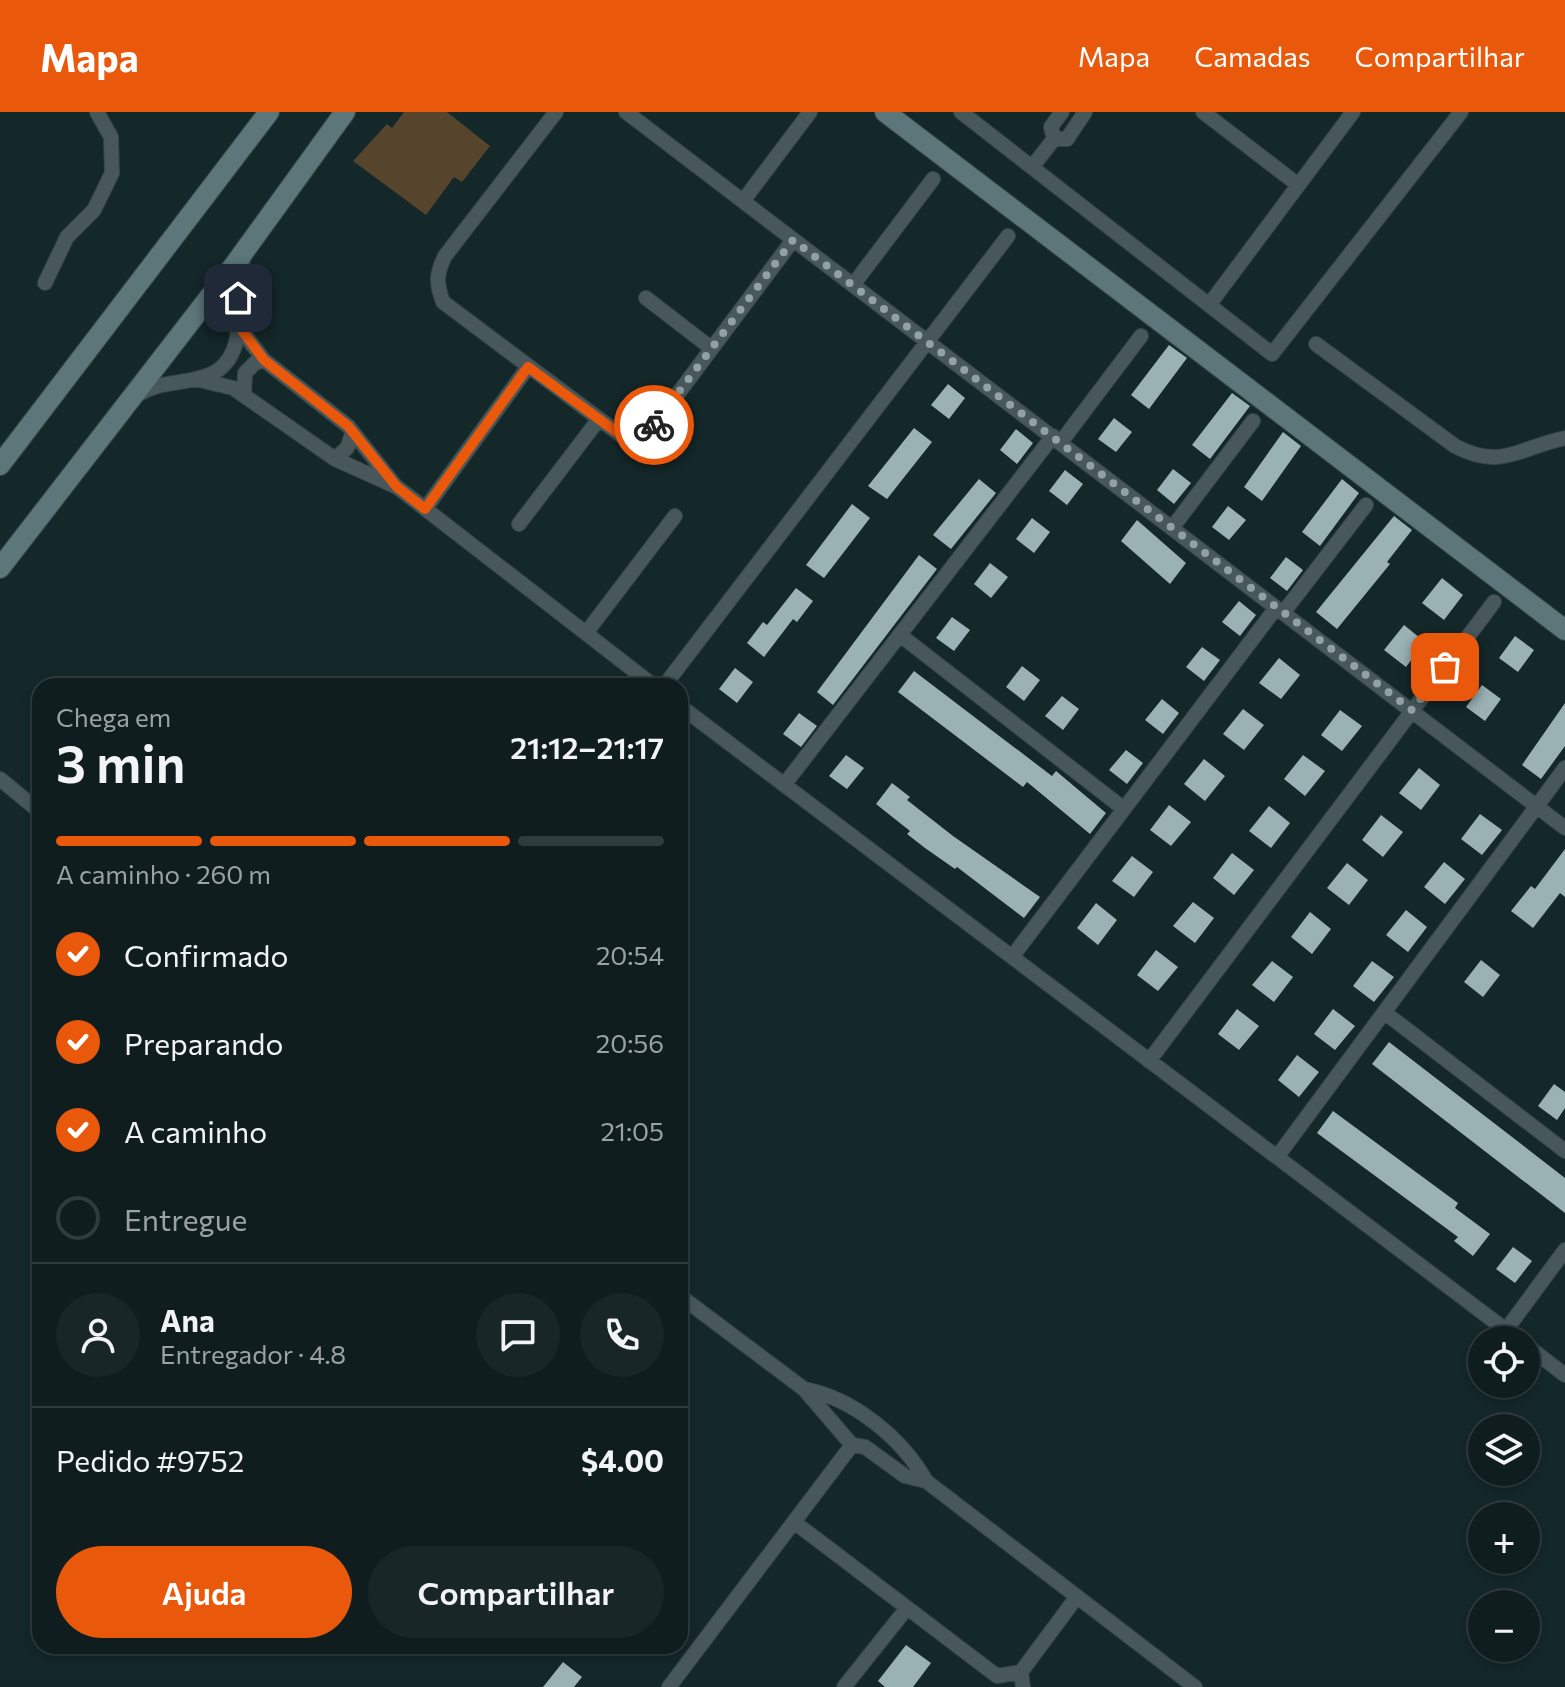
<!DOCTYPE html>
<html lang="pt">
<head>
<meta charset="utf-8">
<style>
	body { margin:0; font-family:Commissioner,sans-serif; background:#182628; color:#f1f3f6; height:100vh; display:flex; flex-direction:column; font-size:30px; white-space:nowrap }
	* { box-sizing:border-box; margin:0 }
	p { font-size:26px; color:#9ba2a4 }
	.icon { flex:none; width:44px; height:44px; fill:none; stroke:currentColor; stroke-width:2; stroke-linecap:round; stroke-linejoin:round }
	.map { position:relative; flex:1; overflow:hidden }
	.details { position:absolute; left:32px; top:566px; width:656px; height:976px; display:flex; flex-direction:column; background:#0f1d1f; border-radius:24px; box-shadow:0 4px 12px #0003,0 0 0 2px #2f3b3d }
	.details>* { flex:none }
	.buttons { position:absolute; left:1468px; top:1214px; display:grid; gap:16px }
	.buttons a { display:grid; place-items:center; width:72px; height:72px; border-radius:50%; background:#0f1d1f; box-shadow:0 4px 12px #0003,0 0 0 2px #2f3b3d; font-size:40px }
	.pin { position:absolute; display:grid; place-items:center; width:68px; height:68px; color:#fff; margin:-34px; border-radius:16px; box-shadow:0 4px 12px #0006 }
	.courier { position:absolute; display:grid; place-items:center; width:80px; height:80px; margin:-40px; border:6px solid #ea580c; border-radius:50%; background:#fff; color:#222; box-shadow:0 2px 10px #0007 }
	.headline em { font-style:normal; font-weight:600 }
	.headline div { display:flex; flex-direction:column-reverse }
	.headline { display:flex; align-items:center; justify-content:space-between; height:136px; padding:0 24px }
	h1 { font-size:52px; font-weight:600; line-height:60px }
	.bar { display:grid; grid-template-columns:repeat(4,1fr); gap:12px 8px; align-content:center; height:96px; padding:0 24px }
	.bar i { height:10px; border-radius:6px; background:#2f3b3d }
	.bar .selected { background:#ea580c }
	.bar p { grid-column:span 4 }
	.line { display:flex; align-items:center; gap:20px; padding:0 24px; border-top:2px solid #2f3b3d }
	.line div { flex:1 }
	.round { display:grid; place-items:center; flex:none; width:84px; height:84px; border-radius:42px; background:#182628 }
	ol { padding:0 24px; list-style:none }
	li { display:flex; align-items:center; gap:24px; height:88px }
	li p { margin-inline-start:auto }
	li .icon { padding:8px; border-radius:50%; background:#ea580c; color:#fff; stroke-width:4 }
	li:last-child { color:#9ba2a4 }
	li i { width:44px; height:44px; border:4px solid #2f3b3d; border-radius:50% }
	.cta { display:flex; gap:16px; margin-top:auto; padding:16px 24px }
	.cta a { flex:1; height:92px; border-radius:48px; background:#ea580c; color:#fff; font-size:32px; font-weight:600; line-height:92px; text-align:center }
	.cta a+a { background:#182628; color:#f1f3f6 }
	header { display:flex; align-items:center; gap:48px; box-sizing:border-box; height:112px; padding:0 40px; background:#ea580c; color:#fff }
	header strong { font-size:38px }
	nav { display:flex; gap:44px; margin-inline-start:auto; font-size:28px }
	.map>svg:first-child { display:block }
</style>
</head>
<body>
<header>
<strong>Mapa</strong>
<nav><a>Mapa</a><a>Camadas</a><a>Compartilhar</a></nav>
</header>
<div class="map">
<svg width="1565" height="1575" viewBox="0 0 1565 1575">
	<rect width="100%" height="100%" fill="#142729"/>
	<path fill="#57442d" d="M404 0H447L490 34 462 70 454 65 426 103 353 49 387 12 392 16Z"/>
	<path fill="#9bb2b4" d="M1169 233 1187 246 1149 297 1131 283Z
		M948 272 965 286 949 307 931 293Z
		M1232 281 1250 294 1210 347 1192 333Z
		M1114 306 1132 320 1116 340 1098 327Z
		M914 316 932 330 887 387 868 374Z
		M1016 317 1033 331 1017 352 1000 338Z
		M1283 320 1301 334 1262 389 1244 375Z
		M1173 357 1191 371 1174 392 1157 378Z
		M1065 358 1083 372 1067 393 1049 379Z
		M979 367 996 381 951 437 933 423Z
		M1342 367 1359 381 1320 434 1302 420Z
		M852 392 870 406 824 466 806 453Z
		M1228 394 1246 408 1229 428 1212 415Z
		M1394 404 1412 418 1387 450 1390 452 1337 517 1316 500Z
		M1032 406 1050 420 1034 441 1016 427Z
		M1137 408 1186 451 1170 472 1121 429Z
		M919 443 937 457 833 593 817 580Z
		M1286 445 1303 458 1287 479 1270 466Z
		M990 451 1008 465 991 486 974 472Z
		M1442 466 1463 483 1444 508 1422 491Z
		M796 476 813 489 797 510 793 507 764 545 747 531 763 510 767 513Z
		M1239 489 1256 503 1240 524 1222 510Z
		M952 505 970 518 954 539 936 526Z
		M1404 513 1425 530 1406 555 1384 538Z
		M1515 524 1534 538 1518 560 1499 546Z
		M1202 535 1220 548 1204 569 1186 555Z
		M1279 546 1300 563 1281 587 1259 571Z
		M1022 554 1040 568 1024 589 1006 575Z
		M735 556 753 570 737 591 719 577Z
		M914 559 1052 664 1056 659 1106 701 1090 722 1027 670 1023 675 898 580Z
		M1482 573 1501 587 1485 609 1466 595Z
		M1062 584 1079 597 1063 618 1045 604Z
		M1162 587 1179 601 1163 622 1145 608Z
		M1565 591V634L1541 667 1522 653Z
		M1243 597 1264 613 1244 638 1223 622Z
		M1340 598 1362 614 1342 639 1321 623Z
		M799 601 817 614 801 635 783 622Z
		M1126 638 1143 651 1127 672 1109 658Z
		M846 643 864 656 847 677 829 664Z
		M1303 643 1325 659 1305 684 1284 667Z
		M1204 647 1225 664 1205 689 1184 672Z
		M1419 656 1440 673 1421 698 1399 681Z
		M892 671 910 685 907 688 953 724 1040 785 1024 806 957 755 955 757 925 736 907 722 910 719 876 692Z
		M1169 693 1191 710 1171 734 1150 718Z
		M1269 694 1290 711 1271 736 1249 719Z
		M1480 702 1502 718 1482 743 1461 727Z
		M1381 703 1403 720 1383 745 1362 728Z
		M1565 737V785L1560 781 1533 816 1511 799 1531 774 1535 777Z
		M1232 741 1254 758 1234 783 1213 766Z
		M1132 744 1153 760 1134 785 1112 769Z
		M1444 750 1465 767 1445 792 1424 775Z
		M1347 751 1368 768 1349 793 1327 776Z
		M1193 790 1214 806 1195 831 1173 814Z
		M1096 791 1117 808 1098 833 1077 816Z
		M1406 798 1427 815 1408 840 1386 823Z
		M1310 800 1331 817 1312 842 1291 825Z
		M1156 838 1178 855 1158 879 1137 863Z
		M1481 848 1500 863 1483 885 1464 870Z
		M1272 849 1293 865 1274 890 1252 873Z
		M1372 849 1394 865 1374 890 1353 874Z
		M1237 897 1259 914 1239 938 1218 922Z
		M1333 897 1355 914 1335 938 1314 922Z
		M1389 930 1565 1066V1101L1372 952Z
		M1297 943 1319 960 1299 985 1278 968Z
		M1554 972 1565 980V996L1557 1008 1538 994Z
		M1333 999 1458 1091 1455 1096 1490 1122 1473 1144 1454 1129 1458 1125 1317 1021Z
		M1513 1135 1532 1149 1515 1171 1496 1157Z
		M906 1533 931 1551 913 1575H885L878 1569Z
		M563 1550 582 1565 574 1575H543Z"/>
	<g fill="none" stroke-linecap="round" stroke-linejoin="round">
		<g stroke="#334547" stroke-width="16">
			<path id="street" d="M556 0 445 144C436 162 436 171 443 190L626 327H637L653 315 793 128
				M626 0 1565 716
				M961 0 1272 242 1461 0
				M1203 0 1297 72
				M1054 27H1067L1085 0
				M1032 55 1054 27 1051 15 1062 0
				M743 89 810 0
				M45 171 67 125 94 98 112 61 111 25 97 0
				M853 173 933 67
				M646 186 711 236
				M1209 193 1353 0
				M238 214 264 248 348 314 394 372
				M1316 232 1455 334C1501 359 1520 335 1565 326
				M195 267 233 276 335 347 397 375 654 574
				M137 283C160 268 184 273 209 263 254 244 232 182 244 145
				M244 283 245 261 255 251 264 248
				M1061 330 1141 224
				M335 347 347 336 353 320
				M425 397 528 255
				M519 412 599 307
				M1172 416 1253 309
				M1283 501 1366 393
				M586 521 675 404
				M900 523 1124 697
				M664 574 1008 124
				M680 594 1519 1228
				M0 667 40 700
				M784 673 1053 324
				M1012 845 1276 496
				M1384 900 1565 1039
				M1149 949 1494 490
				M1277 1045 1565 656
				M680 1184 804 1277 852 1333 865 1335 905 1364 926 1369 1195 1575
				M1506 1218 1565 1138
				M1526 1233 1565 1263
				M804 1277C853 1286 902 1326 926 1369
				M794 1410 997 1564 1021 1560
				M669 1575 852 1333
				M844 1575 907 1496
				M1023 1575 1021 1560 1076 1486"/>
		</g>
		<g stroke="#334547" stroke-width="22">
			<path id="secondary" d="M885 0 1565 518
				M0 353 269 0
				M0 456 235 152 345 0"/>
		</g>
		<use href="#street" stroke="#48585a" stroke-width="14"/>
		<use href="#secondary" stroke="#5c7679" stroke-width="20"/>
	</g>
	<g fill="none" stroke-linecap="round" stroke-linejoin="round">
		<path stroke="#92a1a2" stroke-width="8" stroke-dasharray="0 14.4" d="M654 313 793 128 1412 598 1445 555"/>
		<path stroke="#ea580c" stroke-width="10" d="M238 186V213L264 248 348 314 397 375 425 397 528 255 626 327 645 323 654 313"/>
	</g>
</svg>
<div class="buttons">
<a><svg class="icon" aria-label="locate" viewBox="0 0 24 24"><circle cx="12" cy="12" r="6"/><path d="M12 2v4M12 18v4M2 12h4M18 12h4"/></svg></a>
<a><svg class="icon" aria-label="layers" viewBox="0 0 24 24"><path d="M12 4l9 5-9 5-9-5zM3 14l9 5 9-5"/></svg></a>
<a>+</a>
<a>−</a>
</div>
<div class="pin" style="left:1445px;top:555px;background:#ea580c"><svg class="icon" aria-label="bag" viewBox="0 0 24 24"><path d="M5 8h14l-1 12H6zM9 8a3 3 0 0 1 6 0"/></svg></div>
<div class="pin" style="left:238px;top:186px;background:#1f2937"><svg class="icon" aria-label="home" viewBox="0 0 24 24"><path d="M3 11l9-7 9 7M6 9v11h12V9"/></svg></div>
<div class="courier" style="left:654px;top:313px"><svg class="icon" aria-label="bike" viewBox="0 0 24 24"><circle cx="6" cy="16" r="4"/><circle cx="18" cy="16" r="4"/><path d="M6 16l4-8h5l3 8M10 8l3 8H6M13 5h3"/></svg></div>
<section class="details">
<div class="headline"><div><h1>3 min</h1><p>Chega em</p></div><em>21:12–21:17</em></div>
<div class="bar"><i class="selected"></i><i class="selected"></i><i class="selected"></i><i></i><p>A caminho · 260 m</p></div>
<ol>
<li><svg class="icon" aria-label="check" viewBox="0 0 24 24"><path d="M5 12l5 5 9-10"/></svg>Confirmado<p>20:54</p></li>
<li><svg class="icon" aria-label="check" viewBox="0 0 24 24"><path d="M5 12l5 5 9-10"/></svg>Preparando<p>20:56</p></li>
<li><svg class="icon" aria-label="check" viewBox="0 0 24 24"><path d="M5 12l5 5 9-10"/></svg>A caminho<p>21:05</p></li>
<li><i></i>Entregue</li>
</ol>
<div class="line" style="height:144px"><a class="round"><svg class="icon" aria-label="person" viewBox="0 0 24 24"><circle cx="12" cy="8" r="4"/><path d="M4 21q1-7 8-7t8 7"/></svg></a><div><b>Ana</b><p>Entregador · 4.8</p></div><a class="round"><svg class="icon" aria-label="chat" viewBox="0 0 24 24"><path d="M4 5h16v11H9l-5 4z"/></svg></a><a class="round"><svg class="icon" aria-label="phone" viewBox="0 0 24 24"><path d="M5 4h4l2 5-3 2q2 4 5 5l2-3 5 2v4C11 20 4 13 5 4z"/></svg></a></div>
<div class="line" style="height:104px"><div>Pedido #9752</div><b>$4.00</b></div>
<div class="cta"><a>Ajuda</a><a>Compartilhar</a></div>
</section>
</div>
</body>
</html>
